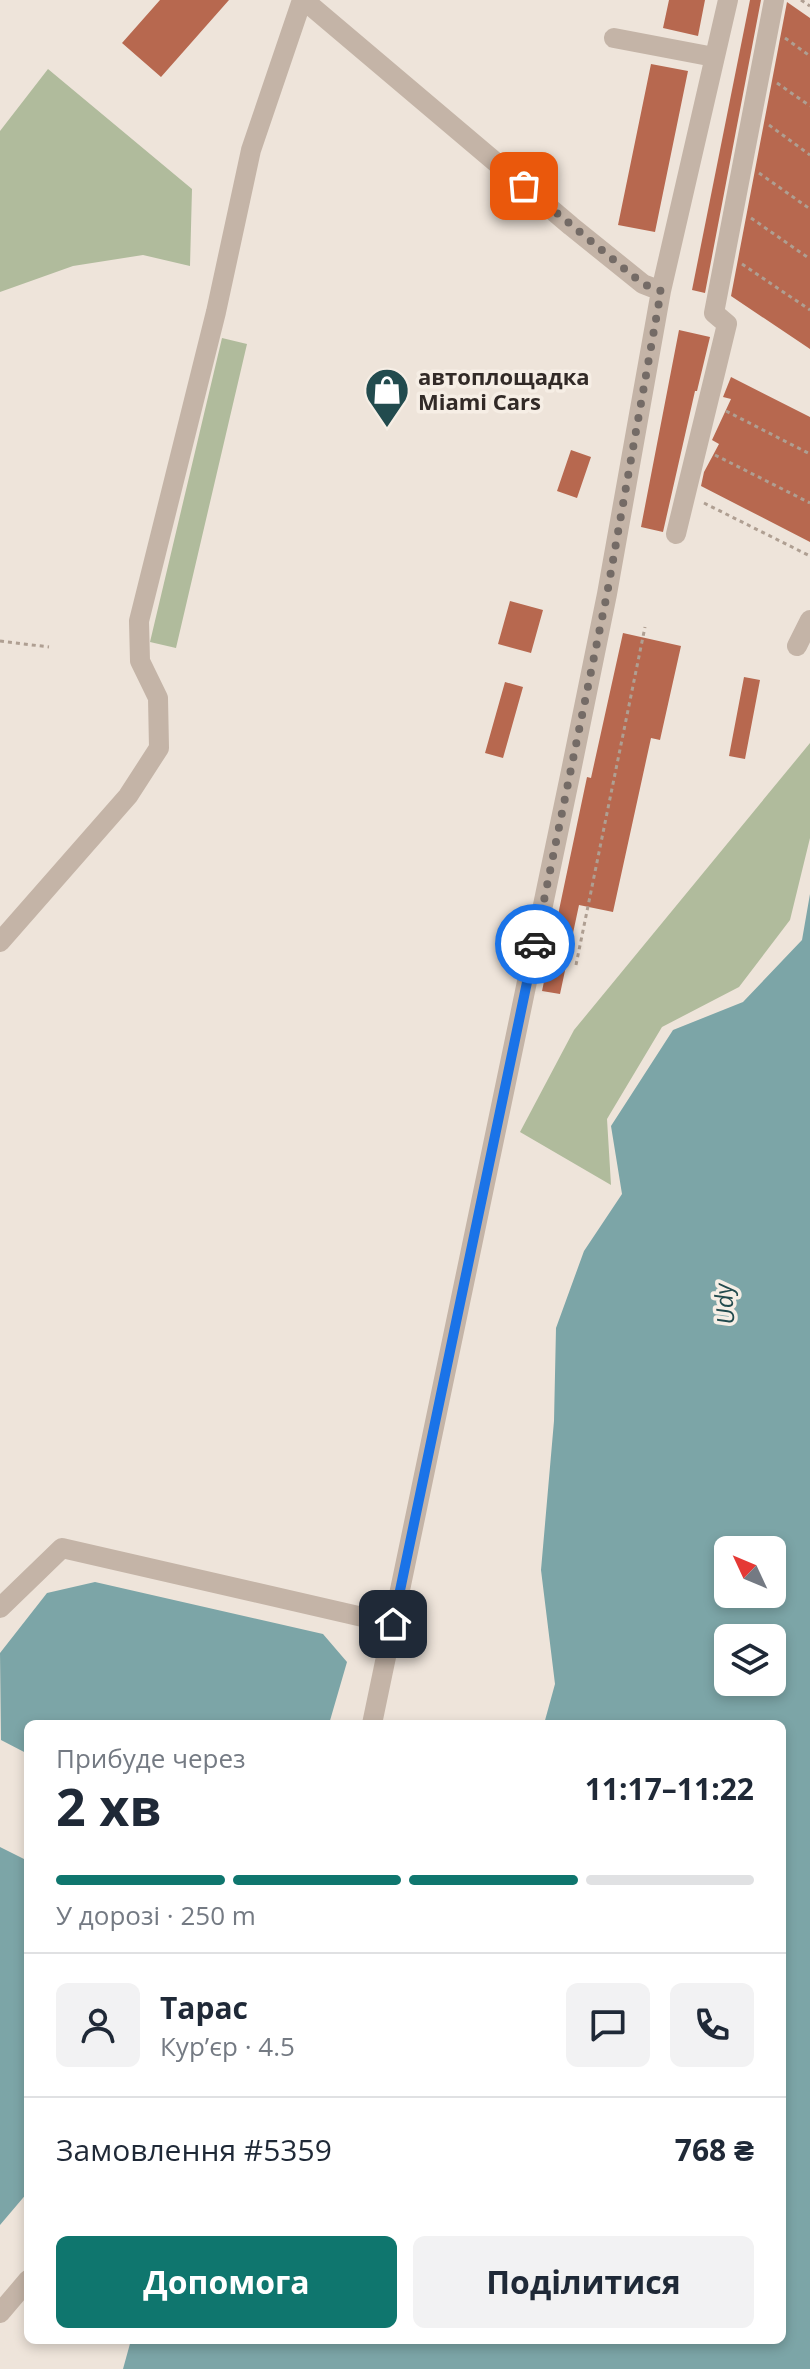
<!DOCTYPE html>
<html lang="uk">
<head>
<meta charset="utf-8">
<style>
	body { margin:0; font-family:"Open Sans",sans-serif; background:#f2f2f3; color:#1f2937; height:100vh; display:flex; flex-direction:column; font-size:30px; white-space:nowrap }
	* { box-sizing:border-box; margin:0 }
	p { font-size:26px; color:#747a83 }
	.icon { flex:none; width:44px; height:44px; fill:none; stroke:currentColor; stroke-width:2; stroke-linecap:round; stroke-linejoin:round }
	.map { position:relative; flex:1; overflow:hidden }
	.side { position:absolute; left:24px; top:1720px; width:762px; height:624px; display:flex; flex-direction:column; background:#fff; border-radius:12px; box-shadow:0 4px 12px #0003 }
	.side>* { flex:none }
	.needle { width:52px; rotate:314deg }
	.tools { position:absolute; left:714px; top:1536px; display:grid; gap:16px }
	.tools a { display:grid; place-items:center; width:72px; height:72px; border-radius:12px; background:#fff; box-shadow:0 4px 12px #0003; font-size:40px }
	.pin { position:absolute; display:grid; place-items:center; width:68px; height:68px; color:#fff; margin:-34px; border-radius:16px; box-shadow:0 4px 12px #0006 }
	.courier { position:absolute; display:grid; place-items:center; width:80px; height:80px; margin:-40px; border:6px solid #1a73e8; border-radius:50%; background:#fff; color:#222; box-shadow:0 2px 10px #0007 }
	.head em { font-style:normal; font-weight:700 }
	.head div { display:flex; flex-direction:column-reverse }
	.head { display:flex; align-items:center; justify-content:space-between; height:136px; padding:0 32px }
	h1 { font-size:52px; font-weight:700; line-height:60px }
	.bar { display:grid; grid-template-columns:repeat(4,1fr); gap:12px 8px; align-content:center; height:96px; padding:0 32px }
	.bar i { height:10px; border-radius:6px; background:#e0e1e3 }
	.bar .active { background:#0f766e }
	.bar p { grid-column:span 4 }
	.line { display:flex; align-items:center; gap:20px; padding:0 32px; border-top:2px solid #e0e1e3 }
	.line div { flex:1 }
	.round { display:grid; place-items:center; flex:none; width:84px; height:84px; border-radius:12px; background:#f2f2f3 }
	.button { display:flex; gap:16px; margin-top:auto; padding:16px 32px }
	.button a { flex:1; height:92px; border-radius:12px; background:#0f766e; color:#fff; font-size:32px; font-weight:700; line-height:92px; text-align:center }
	.button a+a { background:#f2f2f3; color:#1f2937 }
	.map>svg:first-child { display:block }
</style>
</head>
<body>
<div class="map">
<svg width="810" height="2369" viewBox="0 0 810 2369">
	<rect width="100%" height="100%" fill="#eee4da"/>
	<path fill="#b0bb9c" d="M48 69 192 189 190 266 143 255 73 266 0 292V131Z
		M222 338 247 344 176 648 150 642Z
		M810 743V838L790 920 739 987 662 1027 607 1119 611 1185 520 1132 574 1030Z"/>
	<path fill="#7ca5a7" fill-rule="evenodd" d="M810 894V2369H123L131 2340H782V1724H544L555 1684 541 1570 554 1421 556 1328 584 1251 622 1194 611 1126 673 1030 743 1002 802 940ZM728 1550H772V1594H728ZM728 1638H772V1682H728Z
		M95 1582 323 1634 347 1662 329 1724H28V1754L1 1740 0 1653 47 1593Z
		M0 1847 28 1861V2192L0 2225Z"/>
	<path fill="#b7684f" d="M160 0H229L161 77 122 43Z
		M669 0H705L698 36 663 28Z
		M750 0H761L705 293 692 290Z
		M787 2 810 18V349L731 296Z
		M651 64 688 71 655 232 618 225Z
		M679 330 710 337 697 391H695L663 532 641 527Z
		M731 377 810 417V542L701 486 704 472 719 444 712 440 731 399 723 397Z
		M571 450 591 457 577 498 557 491Z
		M510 601 543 610 531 653 498 644Z
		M623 633 681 646 660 740 651 738 613 912 579 905 560 994 542 991 587 777 591 778Z
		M744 677 760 680 745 759 729 756Z
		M505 682 523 687 503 758 485 753Z"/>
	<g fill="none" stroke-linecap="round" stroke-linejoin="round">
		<path stroke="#af9f92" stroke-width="3" stroke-dasharray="4 4" stroke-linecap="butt" d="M801 0 810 6
			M785 38 810 56
			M777 83 810 106
			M769 125 810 155
			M759 173 810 209
			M751 218 810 259
			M742 264 810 310
			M726 411 810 454
			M715 455 810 503
			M704 503 810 556
			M0 641 49 647
			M576 965 645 627"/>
		<path stroke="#c4b4a7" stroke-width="20" d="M304 0 571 226 643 284 661 291
			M614 38 714 57
			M676 534 727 324 714 313 774 0
			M797 646 810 620
			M0 942 128 796 159 748 158 698 140 661 139 621 216 312 251 150 302 0
			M0 1608 62 1548 393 1624
			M372 1724 571 771 607 594 661 291 728 0
			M0 2313 28 2280"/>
	</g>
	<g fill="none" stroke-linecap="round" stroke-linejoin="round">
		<path stroke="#746b66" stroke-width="8" stroke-dasharray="0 14.4" d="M524 186 643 284 661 291 607 594 535 944"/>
		<path stroke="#1a73e8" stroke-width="10" d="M393 1624 535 944"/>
	</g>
	<defs>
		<g id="shop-pin" transform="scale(2.3)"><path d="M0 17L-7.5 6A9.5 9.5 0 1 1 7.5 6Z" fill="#224b4e" stroke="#f6eee5"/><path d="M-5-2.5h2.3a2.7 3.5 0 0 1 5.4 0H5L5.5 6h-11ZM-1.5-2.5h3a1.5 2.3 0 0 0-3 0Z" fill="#fff"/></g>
	</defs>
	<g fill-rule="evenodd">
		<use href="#shop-pin" x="387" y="390"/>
	</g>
	<g text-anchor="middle" stroke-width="7" stroke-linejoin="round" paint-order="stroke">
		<g font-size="22" font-weight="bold" fill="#322a27" stroke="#f6eee5" text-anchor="start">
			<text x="418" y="385">автоплощадка<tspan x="418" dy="25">Miami Cars</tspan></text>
		</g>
		<g font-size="24" font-style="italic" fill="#224b4e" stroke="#f6eee5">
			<text transform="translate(725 1304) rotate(-94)" y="8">Udy</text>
		</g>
	</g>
</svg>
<div class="tools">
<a><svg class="needle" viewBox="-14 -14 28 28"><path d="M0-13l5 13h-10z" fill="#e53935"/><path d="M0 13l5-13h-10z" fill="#747a83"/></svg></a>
<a><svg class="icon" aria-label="layers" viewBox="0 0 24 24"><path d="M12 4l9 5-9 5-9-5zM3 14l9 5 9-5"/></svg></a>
</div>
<div class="pin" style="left:524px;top:186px;background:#ea580c"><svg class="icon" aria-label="bag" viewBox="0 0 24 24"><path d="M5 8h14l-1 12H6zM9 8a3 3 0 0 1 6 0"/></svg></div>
<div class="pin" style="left:393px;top:1624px;background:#1f2937"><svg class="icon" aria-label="home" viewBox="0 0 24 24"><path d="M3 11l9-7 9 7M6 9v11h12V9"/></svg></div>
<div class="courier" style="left:535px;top:944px"><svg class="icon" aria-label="car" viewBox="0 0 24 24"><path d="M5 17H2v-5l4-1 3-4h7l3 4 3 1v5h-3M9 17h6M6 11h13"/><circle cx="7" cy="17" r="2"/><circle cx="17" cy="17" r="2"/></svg></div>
<section class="side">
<div class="head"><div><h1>2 хв</h1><p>Прибуде через</p></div><em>11:17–11:22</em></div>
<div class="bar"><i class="active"></i><i class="active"></i><i class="active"></i><i></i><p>У дорозі · 250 m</p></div>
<div class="line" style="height:144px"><a class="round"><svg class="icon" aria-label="person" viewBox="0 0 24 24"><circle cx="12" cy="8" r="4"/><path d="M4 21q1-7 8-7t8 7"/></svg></a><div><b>Тарас</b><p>Кур’єр · 4.5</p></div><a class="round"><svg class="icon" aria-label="chat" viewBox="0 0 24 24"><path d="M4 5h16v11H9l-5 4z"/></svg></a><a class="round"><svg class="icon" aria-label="phone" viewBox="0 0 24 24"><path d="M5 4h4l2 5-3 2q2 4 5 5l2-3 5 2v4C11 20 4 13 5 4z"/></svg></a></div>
<div class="line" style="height:104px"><div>Замовлення #5359</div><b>768 ₴</b></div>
<div class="button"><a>Допомога</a><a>Поділитися</a></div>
</section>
</div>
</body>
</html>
